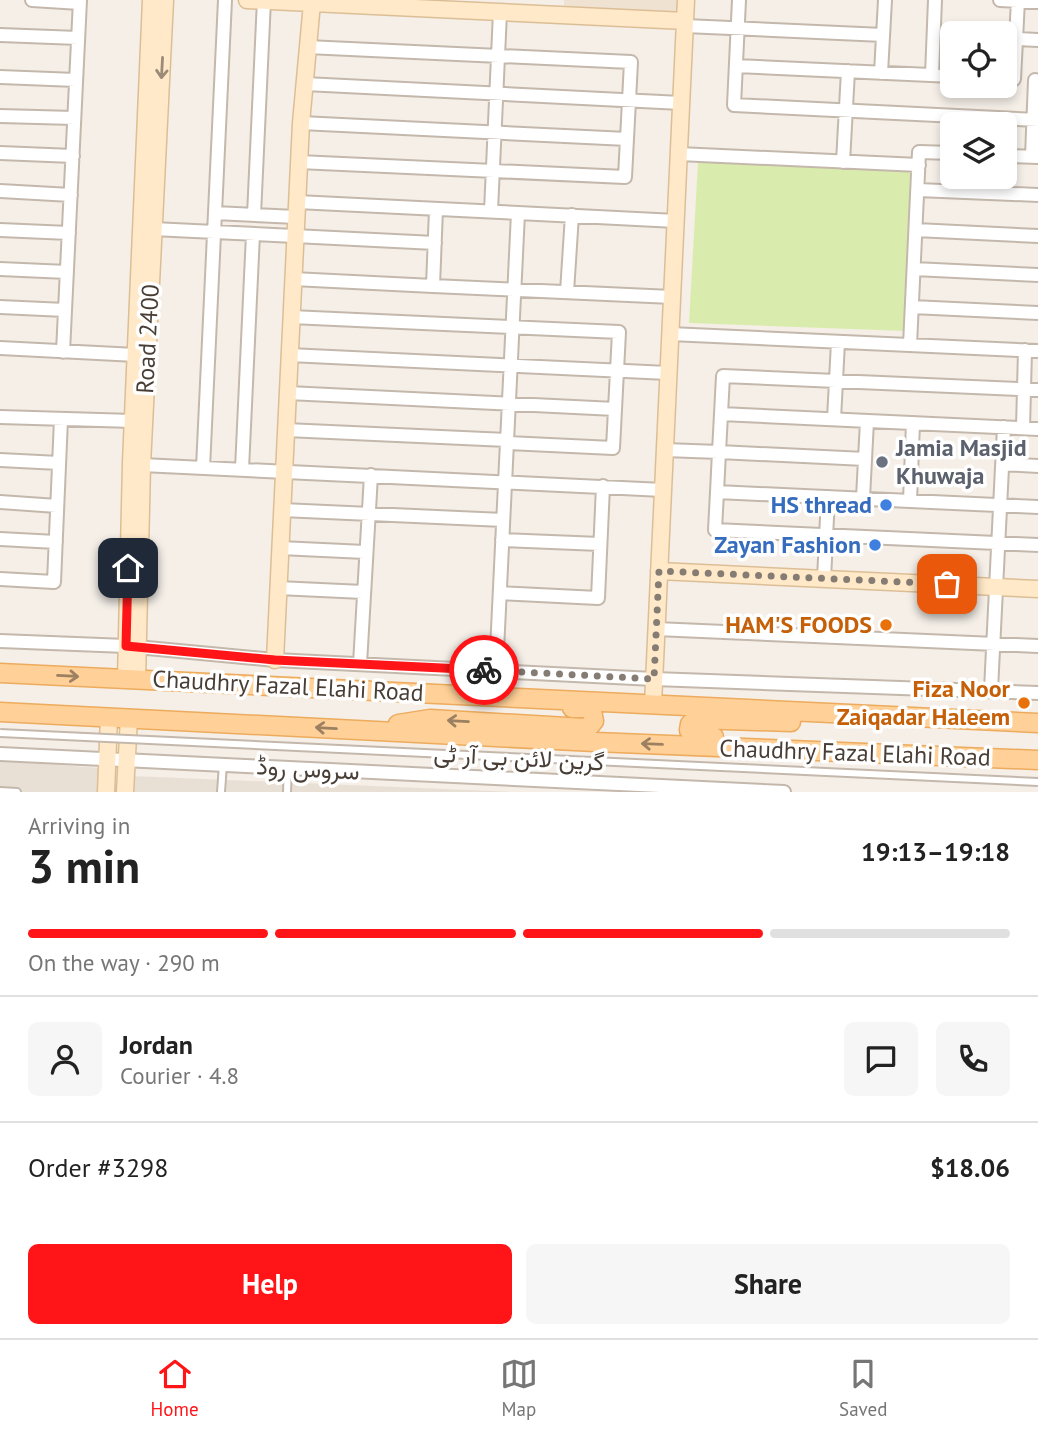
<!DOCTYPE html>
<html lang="en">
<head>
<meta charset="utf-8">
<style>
	body { margin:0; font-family:"PT Sans",Vazirmatn,sans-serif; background:#f6f6f6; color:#222; height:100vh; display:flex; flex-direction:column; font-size:26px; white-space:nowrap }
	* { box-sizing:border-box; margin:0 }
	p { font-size:23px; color:#767676 }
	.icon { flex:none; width:38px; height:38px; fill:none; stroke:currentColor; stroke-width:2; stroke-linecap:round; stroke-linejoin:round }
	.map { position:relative; height:792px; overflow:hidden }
	.drawer { display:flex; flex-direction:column; background:#fff; flex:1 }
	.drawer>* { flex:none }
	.fabs { position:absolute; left:940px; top:21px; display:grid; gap:14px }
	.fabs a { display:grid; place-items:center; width:77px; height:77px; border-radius:10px; background:#fff; box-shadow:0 4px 10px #0003; font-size:35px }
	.pin { position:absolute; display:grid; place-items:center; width:60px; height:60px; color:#fff; margin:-30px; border-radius:14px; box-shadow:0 4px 10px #0006 }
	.courier { position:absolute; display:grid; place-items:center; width:70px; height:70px; margin:-35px; border:5px solid #ff1518; border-radius:50%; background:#fff; color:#222; box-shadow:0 2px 9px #0007 }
	.headline em { font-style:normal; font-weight:700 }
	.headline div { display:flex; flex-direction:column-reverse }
	.headline { display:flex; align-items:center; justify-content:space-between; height:119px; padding:0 28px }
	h1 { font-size:46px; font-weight:700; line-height:52px }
	.bar { display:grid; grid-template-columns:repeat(4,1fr); gap:10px 7px; align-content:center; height:84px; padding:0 28px }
	.bar i { height:9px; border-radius:5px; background:#e0e0e0 }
	.bar .selected { background:#ff1518 }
	.bar p { grid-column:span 4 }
	.line { display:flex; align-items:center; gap:18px; padding:0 28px; border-top:2px solid #e0e0e0 }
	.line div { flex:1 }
	.round { display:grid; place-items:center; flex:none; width:74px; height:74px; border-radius:10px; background:#f6f6f6 }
	.cta { display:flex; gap:14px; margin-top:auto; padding:14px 28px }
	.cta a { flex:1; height:80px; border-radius:10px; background:#ff1518; color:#fff; font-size:28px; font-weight:700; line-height:80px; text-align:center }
	.cta a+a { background:#f6f6f6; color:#222 }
	.menu { display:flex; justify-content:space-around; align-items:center; height:98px; border-top:2px solid #e0e0e0; background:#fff; font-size:19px; color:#767676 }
	.menu a { display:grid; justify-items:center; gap:4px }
	.menu .selected { color:#ff1518 }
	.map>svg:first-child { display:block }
</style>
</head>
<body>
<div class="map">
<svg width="1038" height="792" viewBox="0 0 1038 792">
	<rect width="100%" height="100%" fill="#f5efe8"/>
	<path fill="#e9e0d5" d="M0 761 101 768 100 792H0Z
		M132 776 513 792H131Z"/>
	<path fill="#efe2d0" d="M564 0H686L685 21 564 15Z"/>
	<path fill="#daecad" d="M698 162 910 171 906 331 689 323Z"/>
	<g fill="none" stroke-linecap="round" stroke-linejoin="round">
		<g stroke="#c4b8ac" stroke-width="10">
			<path id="lane" d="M0 791 17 792
				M221 792 223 764
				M287 792 288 768"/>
		</g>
		<g stroke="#c4b8ac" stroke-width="16">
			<path id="street" d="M32 0 80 3
				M739 0 734 105 1038 120
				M1000 0 1038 2
				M685 26 883 35
				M0 35 78 38
				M1017 39 1038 40
				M736 66 952 76
				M881 73 885 0
				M932 75 935 0
				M0 77 76 80
				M1004 78 1014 79 1018 0
				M305 84 681 103
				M0 116 74 118
				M301 123 627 139
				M0 153 73 156
				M679 154 919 165
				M1004 156 1038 157
				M1032 157 1035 80
				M299 162 625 177 631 62 307 47
				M843 162 848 71
				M918 190 1038 195
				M0 191 71 195
				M297 202 518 213 496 671
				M491 211 500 12
				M215 213 296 217
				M518 213 676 221
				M254 215 264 0
				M153 229 435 243
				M0 230 69 233
				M916 230 1038 236
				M0 269 67 272
				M914 269 1038 275
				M293 279 433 286 436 209
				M433 286 672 297
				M567 292 572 215
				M0 307 65 310
				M912 307 1038 313
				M291 317 619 332 613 448 507 443
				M670 334 1038 351
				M910 345 919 152 952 153
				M0 348 136 355
				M63 352 80 0
				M289 355 668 373
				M288 393 615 409
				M721 414 1038 429
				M0 417 133 421
				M834 419 838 342
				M1023 428 1025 350
				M286 430 507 440
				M665 450 719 452 723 376 1038 390
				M865 459 719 452 717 492 1038 507
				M0 460 59 463
				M1003 464 1038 466
				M142 465 663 490
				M203 468 225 0
				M242 469 253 234
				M717 492 715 530 1038 545
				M863 498 867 421
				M910 501 913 423
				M0 502 57 506
				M282 510 503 520
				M0 539 56 542
				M502 540 600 544
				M280 548 365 552
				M0 579 54 582 61 419
				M824 579 828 497
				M278 588 363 592
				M500 593 598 598 603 486
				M656 629 1038 646
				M0 641 126 646 275 660 654 679 1038 693
				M360 664 371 475
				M991 690 1004 427
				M0 754 784 792"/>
		</g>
		<g stroke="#dcbe96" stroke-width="19">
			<path id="secondary" d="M247 0 685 21
				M659 571 1038 589
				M275 660 301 123 312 3
				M126 679 131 463 151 0
				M137 679 142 465 165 0
				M653 704 686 0
				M106 792 109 717
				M125 792 129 718"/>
		</g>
		<g stroke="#edab5d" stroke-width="21">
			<path id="primary" d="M0 673 1038 723
				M0 712 595 742 1038 760
				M398 724 430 719 584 728 590 726 594 721 592 711 586 708H572
				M714 737 693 735 689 730 690 724 696 719 791 722"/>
		</g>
		<use href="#lane" stroke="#fff" stroke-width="6"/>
		<use href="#street" stroke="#fff" stroke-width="12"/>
		<use href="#secondary" stroke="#ffe9c8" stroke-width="16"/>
		<use href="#primary" stroke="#ffd097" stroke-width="18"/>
		<g stroke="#c4b8ac" stroke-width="10" stroke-linecap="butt">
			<path id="lane-bridge" d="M0 733 1038 782"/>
		</g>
		<use href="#lane-bridge" stroke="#fff" stroke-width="6"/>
	</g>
	<defs><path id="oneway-shaft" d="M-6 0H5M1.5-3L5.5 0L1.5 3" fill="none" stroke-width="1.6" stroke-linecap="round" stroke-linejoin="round" transform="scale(1.75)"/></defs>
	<use stroke="#9b8b78" href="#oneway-shaft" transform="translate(162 68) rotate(93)"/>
	<g stroke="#9b8062">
		<use href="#oneway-shaft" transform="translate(68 676) rotate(3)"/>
		<use href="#oneway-shaft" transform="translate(458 721) rotate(-177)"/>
		<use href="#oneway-shaft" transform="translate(326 728) rotate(-177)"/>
		<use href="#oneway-shaft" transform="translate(652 744) rotate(-178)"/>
	</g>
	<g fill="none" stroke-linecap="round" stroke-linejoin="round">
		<path stroke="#857c74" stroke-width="7" stroke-dasharray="0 12.6" d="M484 670 654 679 659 571 947 584"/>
		<path stroke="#ff1518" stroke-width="9" d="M128 568 126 646 275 660 484 670"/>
	</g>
	<circle fill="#6b7280" stroke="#fff" stroke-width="2.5" cx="882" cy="462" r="7"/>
	<g fill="#3f7fe0" stroke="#fff" stroke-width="2.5">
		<circle cx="886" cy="505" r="7"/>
		<circle cx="875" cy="545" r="7"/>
	</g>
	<g fill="#e8710a" stroke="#fff" stroke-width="2.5">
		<circle cx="886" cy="625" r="7"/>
		<circle cx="1024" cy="703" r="7"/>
	</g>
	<g text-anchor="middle" stroke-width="7" stroke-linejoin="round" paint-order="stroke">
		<g font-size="24" fill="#493e36" stroke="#fff">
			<text transform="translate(148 339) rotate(-87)" y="8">Road 2400</text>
			<text transform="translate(288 686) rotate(3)" y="8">Chaudhry Fazal Elahi Road</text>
			<text transform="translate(855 753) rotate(2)" y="8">Chaudhry Fazal Elahi Road</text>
			<text transform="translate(519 758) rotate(3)" y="8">گرین لائن بی آر ٹی</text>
			<text transform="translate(308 769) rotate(3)" y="8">سروس روڈ</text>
		</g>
		<g font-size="24" font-weight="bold" fill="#5b616d" stroke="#fff" text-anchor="start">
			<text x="896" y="456">Jamia Masjid<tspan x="896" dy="28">Khuwaja</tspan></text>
		</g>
		<g font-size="24" font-weight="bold" fill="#366cbe" stroke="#fff" text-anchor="end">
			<text x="872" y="513">HS thread</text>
			<text x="861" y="553">Zayan Fashion</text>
		</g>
		<g font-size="24" font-weight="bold" fill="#c56008" stroke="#fff" text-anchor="end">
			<text x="872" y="633">HAM'S FOODS</text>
			<text x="1010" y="697">Fiza Noor<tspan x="1010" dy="28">Zaiqadar Haleem</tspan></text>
		</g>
	</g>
</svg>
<div class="fabs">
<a><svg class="icon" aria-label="locate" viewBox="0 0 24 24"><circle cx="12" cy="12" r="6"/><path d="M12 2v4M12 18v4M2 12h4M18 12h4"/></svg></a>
<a><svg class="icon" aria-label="layers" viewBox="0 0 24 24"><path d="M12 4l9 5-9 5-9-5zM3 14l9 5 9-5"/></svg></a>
</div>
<div class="pin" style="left:947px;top:584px;background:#ea580c"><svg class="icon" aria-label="bag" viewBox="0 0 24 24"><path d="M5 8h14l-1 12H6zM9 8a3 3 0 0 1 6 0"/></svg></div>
<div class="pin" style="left:128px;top:568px;background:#1f2937"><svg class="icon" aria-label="home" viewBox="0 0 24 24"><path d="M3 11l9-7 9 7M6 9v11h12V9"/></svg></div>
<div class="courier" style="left:484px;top:670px"><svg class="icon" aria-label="bike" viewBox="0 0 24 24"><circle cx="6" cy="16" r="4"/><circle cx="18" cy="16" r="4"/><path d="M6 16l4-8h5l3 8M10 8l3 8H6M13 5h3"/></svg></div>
</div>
<section class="drawer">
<div class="headline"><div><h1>3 min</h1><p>Arriving in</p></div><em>19:13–19:18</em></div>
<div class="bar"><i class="selected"></i><i class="selected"></i><i class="selected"></i><i></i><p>On the way · 290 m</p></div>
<div class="line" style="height:126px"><a class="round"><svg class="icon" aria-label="person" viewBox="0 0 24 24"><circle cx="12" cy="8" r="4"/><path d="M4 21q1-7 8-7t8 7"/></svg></a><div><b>Jordan</b><p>Courier · 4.8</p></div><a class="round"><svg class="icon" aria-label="chat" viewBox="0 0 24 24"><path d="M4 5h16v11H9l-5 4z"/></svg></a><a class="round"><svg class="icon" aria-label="phone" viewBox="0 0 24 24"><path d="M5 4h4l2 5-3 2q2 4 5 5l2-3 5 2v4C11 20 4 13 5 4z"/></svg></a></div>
<div class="line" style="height:91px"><div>Order #3298</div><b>$18.06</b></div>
<div class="cta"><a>Help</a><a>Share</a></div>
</section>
<nav class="menu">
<a class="selected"><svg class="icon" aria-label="home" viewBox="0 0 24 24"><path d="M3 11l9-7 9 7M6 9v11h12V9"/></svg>Home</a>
<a><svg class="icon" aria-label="map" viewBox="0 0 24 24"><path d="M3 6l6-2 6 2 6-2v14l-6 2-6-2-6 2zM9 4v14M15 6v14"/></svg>Map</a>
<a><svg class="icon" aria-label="saved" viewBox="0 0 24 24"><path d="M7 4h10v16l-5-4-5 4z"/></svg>Saved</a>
</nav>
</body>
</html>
